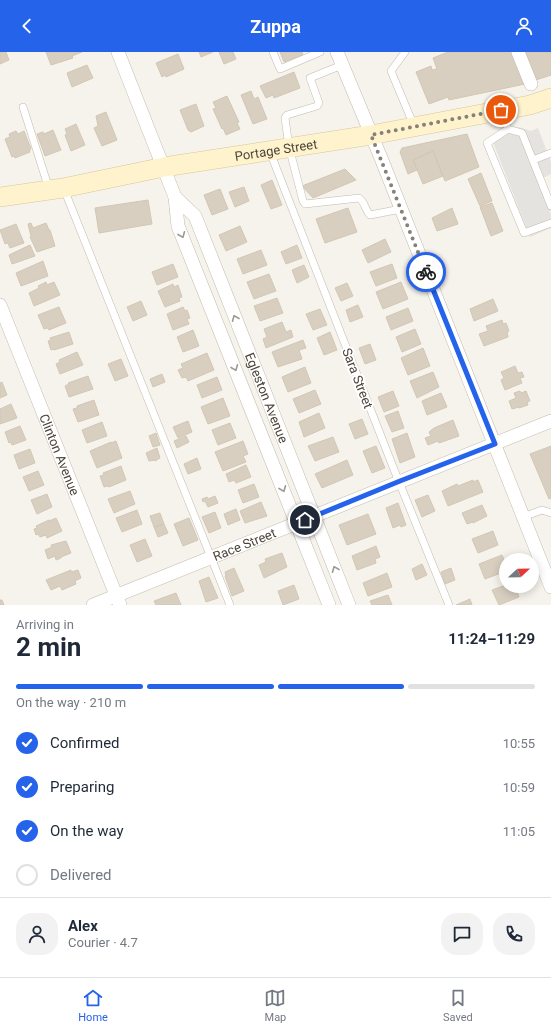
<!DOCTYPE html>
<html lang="en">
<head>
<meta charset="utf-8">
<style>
	body { margin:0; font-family:Roboto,sans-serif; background:#f2f2f3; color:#1f2937; height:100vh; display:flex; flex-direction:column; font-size:15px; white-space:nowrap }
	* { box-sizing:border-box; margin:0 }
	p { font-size:13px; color:#747a83 }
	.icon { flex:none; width:22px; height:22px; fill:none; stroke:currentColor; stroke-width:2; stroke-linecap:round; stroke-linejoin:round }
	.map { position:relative; height:553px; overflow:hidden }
	.drawer { display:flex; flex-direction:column; background:#fff; flex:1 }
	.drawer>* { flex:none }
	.needle { width:26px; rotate:68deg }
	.controls { position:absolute; left:499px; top:501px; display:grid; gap:8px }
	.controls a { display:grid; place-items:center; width:40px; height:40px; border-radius:50%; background:#fff; box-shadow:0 2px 10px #0003; font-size:20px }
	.pin { position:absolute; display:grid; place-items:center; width:34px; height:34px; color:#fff; margin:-17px; border:2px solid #fff; border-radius:50%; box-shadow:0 1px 4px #0007 }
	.courier { position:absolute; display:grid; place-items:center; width:40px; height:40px; margin:-20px; border:3px solid #2563eb; border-radius:50%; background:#fff; color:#222; box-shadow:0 1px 5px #0007 }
	.headline em { font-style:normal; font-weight:700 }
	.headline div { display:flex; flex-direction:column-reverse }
	.headline { display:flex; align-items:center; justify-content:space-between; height:68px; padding:0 16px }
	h1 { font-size:26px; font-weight:700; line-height:30px }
	.bar { display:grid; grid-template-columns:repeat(4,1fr); gap:6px 4px; align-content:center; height:48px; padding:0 16px }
	.bar i { height:5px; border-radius:3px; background:#e0e1e3 }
	.bar .on { background:#2563eb }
	.bar p { grid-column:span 4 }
	.line { display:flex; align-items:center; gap:10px; padding:0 16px; border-top:1px solid #e0e1e3 }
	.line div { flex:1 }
	.round { display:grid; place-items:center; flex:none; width:42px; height:42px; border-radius:16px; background:#f2f2f3 }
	ol { padding:0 16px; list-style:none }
	li { display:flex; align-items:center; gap:12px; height:44px }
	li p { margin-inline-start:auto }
	li .icon { padding:4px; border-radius:50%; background:#2563eb; color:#fff; stroke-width:4 }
	li:last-child { color:#747a83 }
	li i { width:22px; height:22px; border:2px solid #e0e1e3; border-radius:50% }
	header { display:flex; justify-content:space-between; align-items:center; height:52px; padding:0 16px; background:#2563eb; color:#fff; font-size:18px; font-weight:700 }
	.dock { display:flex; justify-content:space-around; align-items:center; height:56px; border-top:1px solid #e0e1e3; background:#fff; font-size:11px; color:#747a83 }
	.dock a { display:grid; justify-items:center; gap:2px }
	.dock .on { color:#2563eb }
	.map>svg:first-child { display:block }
</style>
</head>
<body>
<header><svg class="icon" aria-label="back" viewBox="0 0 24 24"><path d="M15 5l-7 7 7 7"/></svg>Zuppa<svg class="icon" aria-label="person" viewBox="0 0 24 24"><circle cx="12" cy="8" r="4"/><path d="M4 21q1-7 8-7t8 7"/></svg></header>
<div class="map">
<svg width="551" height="553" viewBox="0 0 551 553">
	<rect width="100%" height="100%" fill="#f6f3ec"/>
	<path fill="#e5e3e0" d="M519 75 531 79 538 76 551 110V122L539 128 551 163V176L530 185 491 85Z"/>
	<path fill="#d8cfc1" stroke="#d3c7b4" d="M0 0H6L9 8 0 12Z
		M46 0H82L72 4 73 6 51 13Z
		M199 0H213L201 5Z
		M219 0H233L236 7 224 12Z
		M280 0H302L303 3 284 10Z
		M448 0H513L525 32 449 48 448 45 429 52 416 20 431 14 432 18 437 17 433 6Z
		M525 0H551V23L536 28Z
		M178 2 184 17 166 25 165 23 162 25 156 11Z
		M87 13 93 26 72 35 67 21Z
		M294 20 300 36 274 46 273 43 266 46 260 34Z
		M251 39 254 47 258 45 267 67 253 72 241 43Z
		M227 44 239 70 237 71 240 77 226 83 223 76 222 77 213 57 216 56 213 50Z
		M196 52 204 74 191 80 188 78 180 58Z
		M106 60 117 88 102 94 94 76 98 74 96 64Z
		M76 72 85 93 71 99 65 83 67 82 65 77Z
		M53 78 61 98 45 104 37 82 43 80 44 82Z
		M16 79 18 82 24 79 31 97 29 98 30 100 15 106 14 104 12 105 5 87 10 85 9 82Z
		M467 82 479 115 445 129 433 99 413 108 417 118 408 122 400 100 402 96Z
		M433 99 443 124 423 132 413 108Z
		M345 117 356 128 313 146 302 134Z
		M481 121 492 149 480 154 468 127Z
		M272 128 282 153 271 157 261 133Z
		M244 135 249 149 235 155 229 140Z
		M220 137 228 157 212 163 204 143Z
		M148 148 152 172 99 181 95 156Z
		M492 151 503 179 491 184 480 155Z
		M348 156 357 180 325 191 316 167Z
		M452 156 458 172 437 179 432 166Z
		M31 171 33 176 46 171 49 178H50L55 194 37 200 30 185 31 184 28 172Z
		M16 172 24 191 10 196 8 191 5 192 0 178Z
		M240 174 247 190 226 199 219 183Z
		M385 187 391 200 368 211 362 198Z
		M30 193 35 204 12 212 9 203Z
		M297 193 302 206 286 212 281 200Z
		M261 198 267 213 243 222 237 207Z
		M43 209 48 224 21 234 16 221Z
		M173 212 178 225 157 233 152 220Z
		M392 212 397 226 376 234 370 220Z
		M304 213 309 225 297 231 292 218Z
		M269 222 276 239 254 247 247 230Z
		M46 230 47 233 54 230 60 243 34 254 29 241 39 236 38 234Z
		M401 230 408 247 383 257 376 240Z
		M347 231 353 244 341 249 335 236Z
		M173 232 174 235 178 233 182 245 179 246 180 249 165 255 158 239Z
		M277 246 283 261 260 269 254 254Z
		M493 247 498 259 474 269 470 257Z
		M141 249 147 263 133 269 127 255Z
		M358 253 363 265 350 270 346 258Z
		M59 255 66 271 49 278 48 276 44 277 38 263Z
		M183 255 185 259 187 258 190 266 187 267 189 272 173 278 167 262Z
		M408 256 413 269 391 278 386 265Z
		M320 257 327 273 313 278 306 262Z
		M502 268 503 272 506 271 509 279 507 280 508 285 484 294 479 282 488 279 486 274Z
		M282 270 286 280 291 278 293 285 266 296 263 287 267 285 264 277Z
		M415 277 421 292 402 300 396 285Z
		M193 278 199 294 183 300 177 285Z
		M69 280 73 292 54 298V297L51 298 48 289 51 288 50 286Z
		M330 280 337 298 324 303 317 286Z
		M303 288 306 296 299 298 302 307 278 315 272 300Z
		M370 292 376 308 365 312 359 296Z
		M423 296 430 314 408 323 401 306Z
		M77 300 83 313 60 322 56 312 60 310 59 308Z
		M207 301 214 318 188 329 186 325 182 326 178 318 183 316 181 312Z
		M121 307 128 324 115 329 108 312Z
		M515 314 518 321 522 320 524 325 520 326 522 331 505 338 501 328 504 326 501 320Z
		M305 315 311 331 288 340 282 325Z
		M433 320 439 335 417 346 410 329Z
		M162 322 165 330 153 335 150 327Z
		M88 324 93 337 69 345 65 334 69 332 68 331Z
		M217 325 222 338 202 346 197 333Z
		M2 330 7 343 0 346V331Z
		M315 338 321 352 299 361 293 347Z
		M393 339 399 354 384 360 378 345Z
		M520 339 521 341 526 339 530 349 527 350 528 353 519 356V355L512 357 509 349 516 346 514 341Z
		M441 341 447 355 427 363 422 349Z
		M223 346 230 364 208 372 201 355Z
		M94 348 99 363 78 370 73 357 77 356V354Z
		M11 352 17 366 0 372V357Z
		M398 359 404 376 392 380 385 364Z
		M319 361 325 376 304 385 299 370Z
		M362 367 368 382 355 387 349 372Z
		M453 368 459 384 439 391 438 389 428 393 425 386 431 384 429 380 434 376Z
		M188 369 192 380 178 386 173 375Z
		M102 370 107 384 87 391 82 378Z
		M230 371 236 386 218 393 212 378Z
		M20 374 26 388 12 393 11 390 9 391 5 380Z
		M156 381 160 393 153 395 149 384Z
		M407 381 415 405 400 411 392 387Z
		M186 384 189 390 177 396 174 389Z
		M333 385 339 400 315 409 308 394Z
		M116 389 122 406 97 416 90 399 111 390V391Z
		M243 389 248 402 243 404 246 410 223 419 215 400Z
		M376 394 385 416 372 421 363 399Z
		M551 394V446L549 447 530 402Z
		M157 396 160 406 155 409V408L149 409 146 401Z
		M30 397 35 411 19 417 14 403Z
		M197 406 201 417 188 422 184 412Z
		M347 408 353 423 322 436 315 422Z
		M246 413 251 425 236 431 234 428 229 430 226 422Z
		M121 414 126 428 109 435 108 434 104 435 100 424 104 423 103 421Z
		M38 419 44 433 29 439 23 425Z
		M473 428V430L478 428 483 440 448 454 442 439 457 432 458 434Z
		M254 432 259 445 243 451 238 438Z
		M130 439 135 452 114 461 108 447Z
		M47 442 52 455 37 462 31 448Z
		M428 443 435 459 422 465 415 448Z
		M215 444 218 451 208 455 205 449 203 450 202 447 207 445 208 447Z
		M261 450 267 464 245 471 240 459Z
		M398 451 406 473 401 475 400 473 393 476 386 456Z
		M482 453 487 464 473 471V470L467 472 462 461Z
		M236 457 240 468 228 473 224 462Z
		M137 458 142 472 122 480 116 466Z
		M215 460 221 476 209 481 202 465Z
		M160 461 164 472 154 475 150 464Z
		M368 462 376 482 347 493 339 473Z
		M56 466 62 479 47 486 46 483 40 485 38 482 36 483 34 477 37 476 36 474 49 468V469Z
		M189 466 198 488 183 494 174 472Z
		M164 472 168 481 158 485 154 475Z
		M493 479 498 493 478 501 472 487Z
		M145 487 152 504 137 510 130 493Z
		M66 489 71 501 61 505V506L56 508 55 504 48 507 45 498 52 495 51 493Z
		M376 494 380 505 375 507 376 511 357 518 352 504Z
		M282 501 287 515 264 526 259 513 266 510 265 507Z
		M502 503 506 512V519L485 527 479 512Z
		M422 512 427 523 416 528 412 517Z
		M234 516 244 539 232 544 225 524H226L225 520Z
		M451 516 455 528 445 532 441 520Z
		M71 518V520L78 518 81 526 75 529 76 532 62 538 60 534 51 538 46 528Z
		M387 521 392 535 368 544 363 531Z
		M209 525 218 546 206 550 199 529Z
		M294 533 299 547 283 553 278 539Z
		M506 533V534H515L519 545 499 553 492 538Z
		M176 541 181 553H156L154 549Z
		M388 543 392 553H372L370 549Z
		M470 547 472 553H456Z
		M0 548H2L4 553H0Z"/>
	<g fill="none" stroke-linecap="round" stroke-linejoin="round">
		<g stroke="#c2bbae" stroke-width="8">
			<path id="lane" d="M273 0 280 17 320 0
				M405 0 391 19 414 74
				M342 13 310 26 319 51 317 54 287 63 285 66 289 95 303 149 305 152 359 146C365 150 365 158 370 163L401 157
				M23 55 49 137
				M501 58 508 77
				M508 77 487 91 524 181 551 171
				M508 77 522 81 551 154
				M270 100 395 420 449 553
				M533 108 551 101
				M64 137 230 553
				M523 465 542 458 551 461"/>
		</g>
		<g stroke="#c2bbae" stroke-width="14">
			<g id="street">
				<path d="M118 0 175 145 178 174 329 553"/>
				<path d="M337 0 381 106 551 535"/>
				<path d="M518 0 531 32"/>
				<path id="s1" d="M175 145 195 164 349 553"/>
				<path id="s2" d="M0 253 120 553"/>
				<path id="s3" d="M93 553 551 369"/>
			</g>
		</g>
		<g stroke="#d6c79b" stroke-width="20">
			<g id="secondary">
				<path id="s4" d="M0 145 63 136 164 115 371 83 530 53 551 46"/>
			</g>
		</g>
		<use href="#lane" stroke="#fff" stroke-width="7"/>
		<use href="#street" stroke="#fff" stroke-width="13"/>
		<use href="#secondary" stroke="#fff3cd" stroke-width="19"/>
	</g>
	<defs><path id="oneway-chevron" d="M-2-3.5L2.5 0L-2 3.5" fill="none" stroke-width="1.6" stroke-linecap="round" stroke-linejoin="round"/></defs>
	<g stroke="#9c9892">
		<use href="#oneway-chevron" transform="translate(182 183) rotate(68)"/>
		<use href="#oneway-chevron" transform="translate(235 266) rotate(-112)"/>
		<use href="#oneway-chevron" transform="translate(235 316) rotate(68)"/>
		<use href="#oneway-chevron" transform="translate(283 437) rotate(68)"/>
		<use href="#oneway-chevron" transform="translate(335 517) rotate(-112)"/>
	</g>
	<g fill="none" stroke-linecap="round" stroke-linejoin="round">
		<path stroke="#878178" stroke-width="4" stroke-dasharray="0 7.2" d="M426 220 371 83 501 58"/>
		<path stroke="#2563eb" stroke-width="5" d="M305 468 400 429 495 392 426 220"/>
	</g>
	<g text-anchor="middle" stroke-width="4" stroke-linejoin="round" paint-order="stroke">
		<g font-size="13" fill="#4b4439" stroke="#fff">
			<text dy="5" stroke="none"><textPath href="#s4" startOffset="280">Portage Street</textPath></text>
			<text transform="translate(358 326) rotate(69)" y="5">Sara Street</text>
			<text dy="5" stroke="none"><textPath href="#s1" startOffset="223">Egleston Avenue</textPath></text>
			<text dy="5" stroke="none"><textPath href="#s2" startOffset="161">Clinton Avenue</textPath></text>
			<text dy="5" stroke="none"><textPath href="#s3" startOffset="163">Race Street</textPath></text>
		</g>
	</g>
</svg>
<div class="controls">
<a><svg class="needle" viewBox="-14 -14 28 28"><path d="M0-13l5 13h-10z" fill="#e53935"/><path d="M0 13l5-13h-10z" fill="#747a83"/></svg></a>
</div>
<div class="pin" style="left:501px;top:58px;background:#ea580c"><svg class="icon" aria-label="bag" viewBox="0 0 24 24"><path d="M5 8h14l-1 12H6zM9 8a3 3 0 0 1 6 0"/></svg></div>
<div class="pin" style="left:305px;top:468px;background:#1f2937"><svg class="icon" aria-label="home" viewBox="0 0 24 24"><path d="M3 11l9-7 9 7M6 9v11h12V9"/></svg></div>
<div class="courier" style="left:426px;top:220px"><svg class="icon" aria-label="bike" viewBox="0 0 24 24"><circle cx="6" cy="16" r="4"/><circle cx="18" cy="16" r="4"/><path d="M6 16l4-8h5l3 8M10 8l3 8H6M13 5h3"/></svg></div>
</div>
<section class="drawer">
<div class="headline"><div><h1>2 min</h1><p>Arriving in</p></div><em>11:24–11:29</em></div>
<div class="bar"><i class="on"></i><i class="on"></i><i class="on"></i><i></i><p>On the way · 210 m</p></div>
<ol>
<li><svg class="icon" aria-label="check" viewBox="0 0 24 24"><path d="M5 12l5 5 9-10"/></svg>Confirmed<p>10:55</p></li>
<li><svg class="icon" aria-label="check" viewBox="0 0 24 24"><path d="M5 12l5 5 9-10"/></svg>Preparing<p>10:59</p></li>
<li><svg class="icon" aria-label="check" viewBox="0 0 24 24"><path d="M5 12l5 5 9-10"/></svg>On the way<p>11:05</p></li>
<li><i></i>Delivered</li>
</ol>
<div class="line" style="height:72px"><a class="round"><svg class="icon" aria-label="person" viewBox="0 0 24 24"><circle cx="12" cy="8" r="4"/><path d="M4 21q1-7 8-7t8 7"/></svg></a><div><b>Alex</b><p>Courier · 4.7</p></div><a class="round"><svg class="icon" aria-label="chat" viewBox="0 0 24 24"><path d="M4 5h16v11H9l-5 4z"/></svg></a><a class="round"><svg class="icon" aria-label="phone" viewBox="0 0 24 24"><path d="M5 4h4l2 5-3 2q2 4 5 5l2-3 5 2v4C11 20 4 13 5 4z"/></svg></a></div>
</section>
<nav class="dock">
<a class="on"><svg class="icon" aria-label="home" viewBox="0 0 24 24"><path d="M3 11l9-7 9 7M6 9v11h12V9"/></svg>Home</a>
<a><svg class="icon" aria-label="map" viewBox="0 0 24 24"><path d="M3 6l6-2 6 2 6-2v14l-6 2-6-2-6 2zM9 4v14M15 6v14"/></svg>Map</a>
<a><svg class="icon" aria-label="saved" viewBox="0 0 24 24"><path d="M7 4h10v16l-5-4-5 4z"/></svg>Saved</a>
</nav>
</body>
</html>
